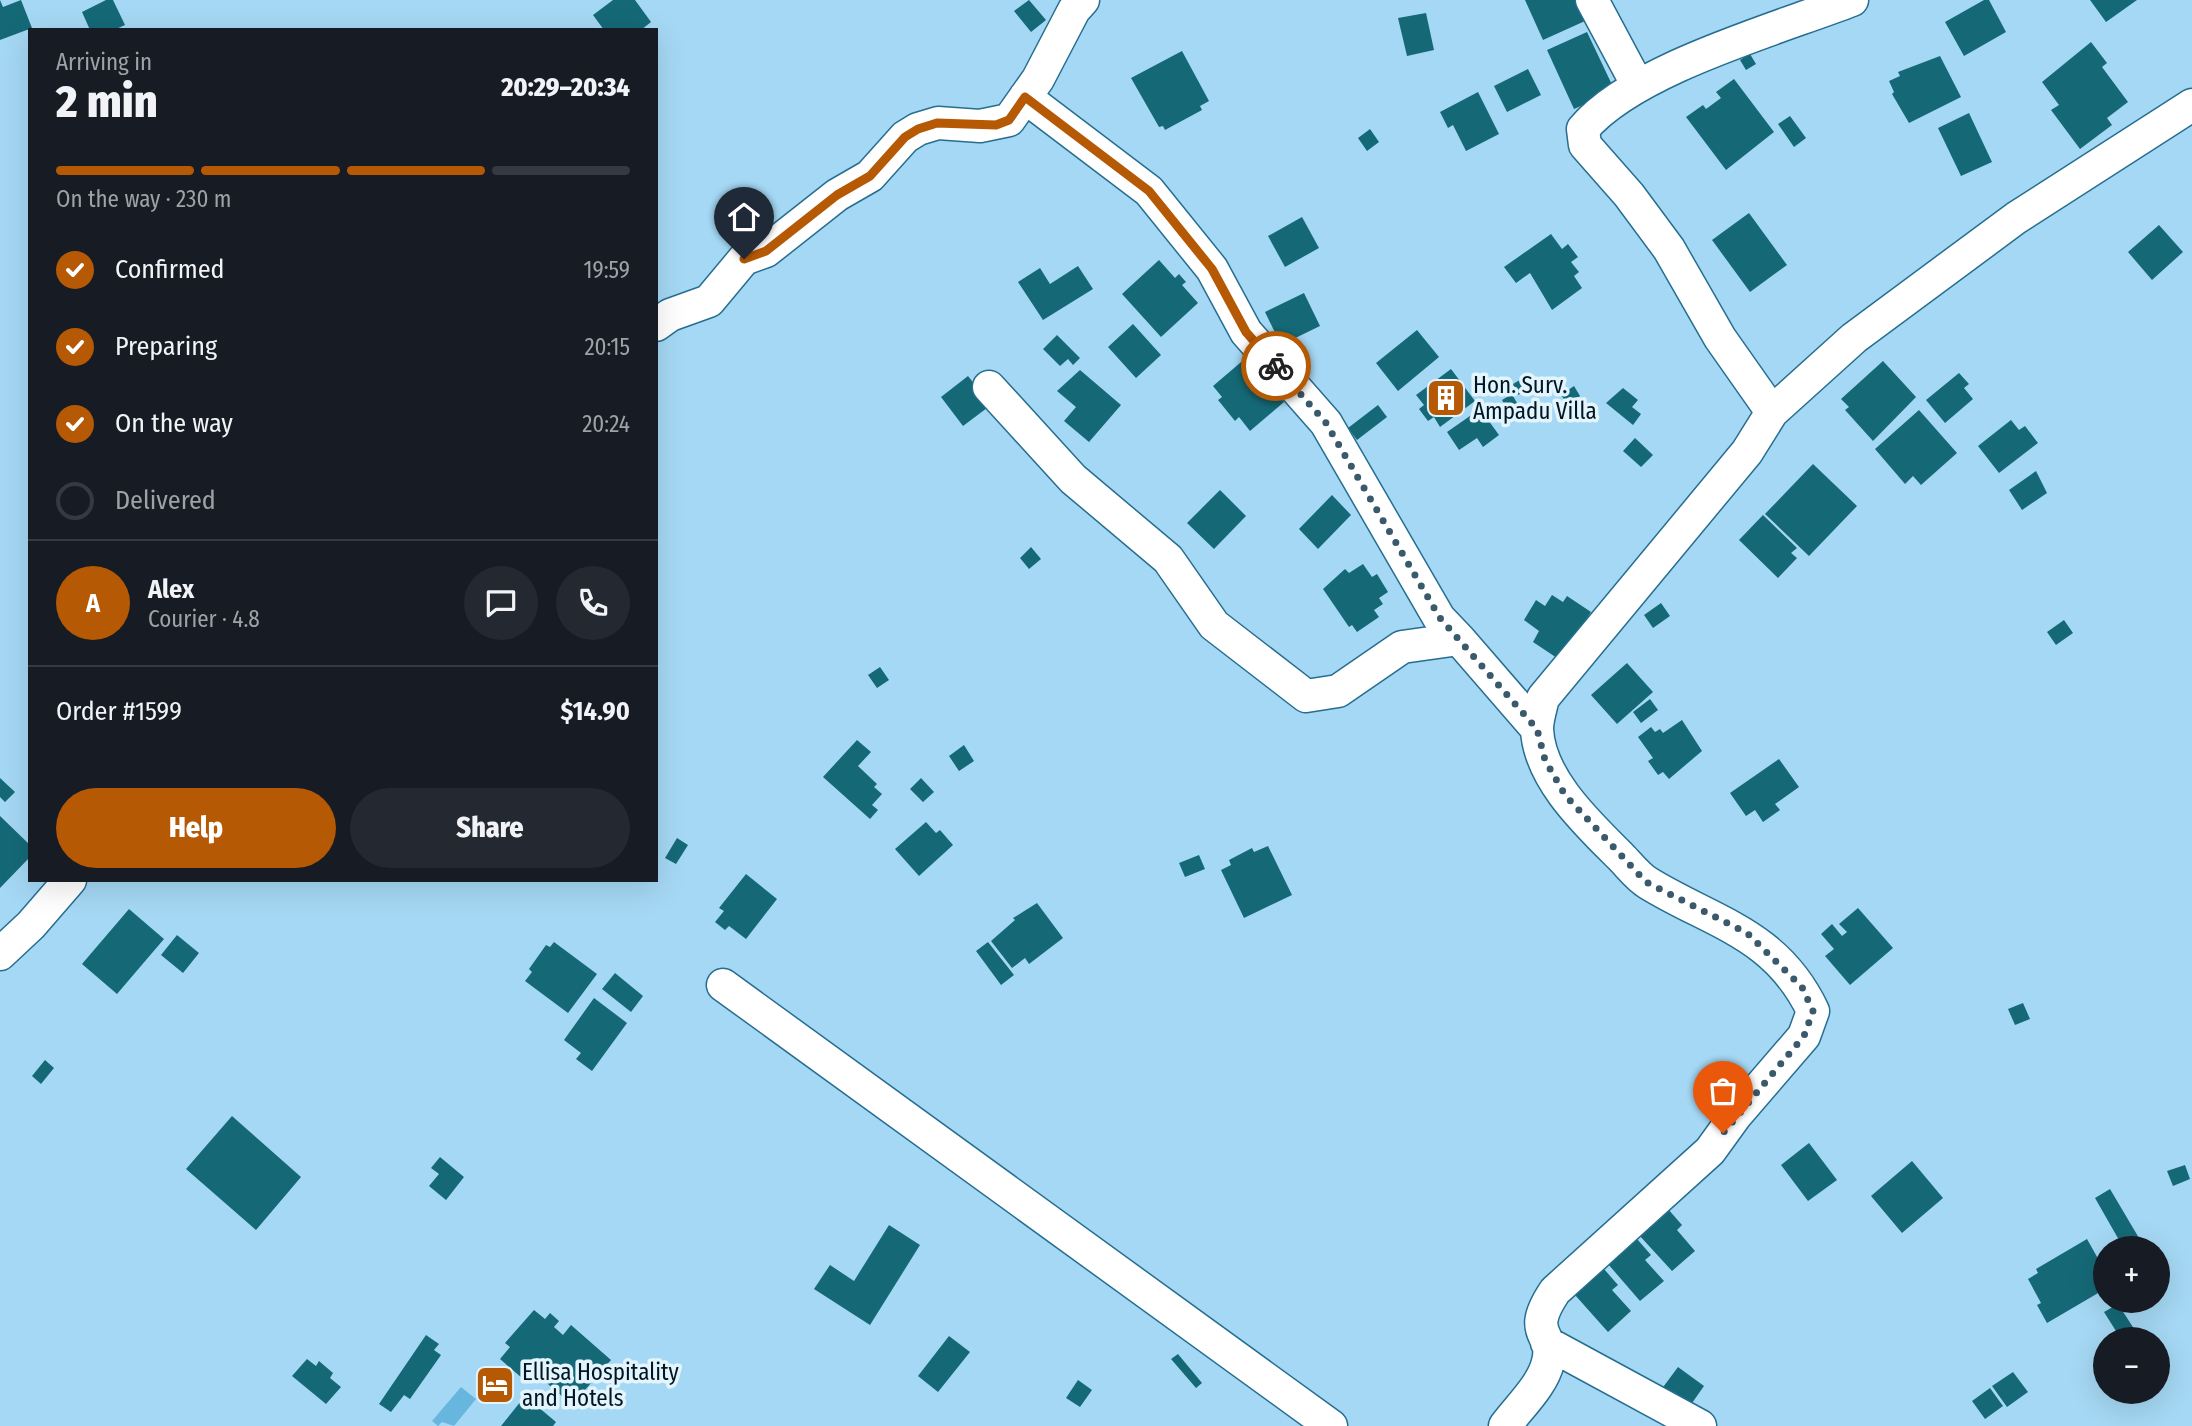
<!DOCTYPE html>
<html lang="en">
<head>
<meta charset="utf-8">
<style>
	body { margin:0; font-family:"Fira Sans Condensed",sans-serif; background:#242831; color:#f1f3f6; height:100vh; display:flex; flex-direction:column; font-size:26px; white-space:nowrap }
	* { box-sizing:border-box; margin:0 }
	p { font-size:23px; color:#9ea1a6 }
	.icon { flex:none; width:38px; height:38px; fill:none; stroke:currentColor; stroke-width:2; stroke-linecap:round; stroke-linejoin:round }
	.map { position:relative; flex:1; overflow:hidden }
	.drawer { position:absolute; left:28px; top:28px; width:630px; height:854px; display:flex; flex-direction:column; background:#171b24; border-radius:0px; box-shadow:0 7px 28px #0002 }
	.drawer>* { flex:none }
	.controls { position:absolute; left:2093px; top:1236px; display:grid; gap:14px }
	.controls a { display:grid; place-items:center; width:77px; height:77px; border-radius:50%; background:#171b24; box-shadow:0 7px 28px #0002; font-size:35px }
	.pin { position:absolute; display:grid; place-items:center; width:60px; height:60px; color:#fff; margin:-72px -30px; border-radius:50% 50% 50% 0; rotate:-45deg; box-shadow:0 0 7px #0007 }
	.pin .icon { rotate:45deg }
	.courier { position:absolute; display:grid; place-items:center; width:70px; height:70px; margin:-35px; border:5px solid #b65904; border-radius:50%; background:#fff; color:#222; box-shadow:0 2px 9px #0007 }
	.summary em { font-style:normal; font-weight:800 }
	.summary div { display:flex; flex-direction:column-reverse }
	.summary { display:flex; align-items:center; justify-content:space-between; height:119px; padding:0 28px }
	h1 { font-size:46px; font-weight:800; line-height:52px }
	.bar { display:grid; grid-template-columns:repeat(4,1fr); gap:10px 7px; align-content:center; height:84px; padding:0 28px }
	.bar i { height:9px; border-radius:5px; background:#363941 }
	.bar .on { background:#b65904 }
	.bar p { grid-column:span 4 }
	.line { display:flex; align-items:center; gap:18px; padding:0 28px; border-top:2px solid #363941 }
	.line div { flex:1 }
	.round { display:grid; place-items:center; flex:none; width:74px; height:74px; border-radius:37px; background:#242831 }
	ol { padding:0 28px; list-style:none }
	li { display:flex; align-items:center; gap:21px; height:77px }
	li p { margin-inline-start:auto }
	li .icon { padding:7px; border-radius:50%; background:#b65904; color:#fff; stroke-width:4 }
	li:last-child { color:#9ea1a6 }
	li i { width:38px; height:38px; border:4px solid #363941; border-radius:50% }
	.primary-button { display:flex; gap:14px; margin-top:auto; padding:14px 28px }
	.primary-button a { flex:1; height:80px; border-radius:42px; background:#b65904; color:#fff; font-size:28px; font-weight:800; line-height:80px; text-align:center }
	.primary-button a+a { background:#242831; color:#f1f3f6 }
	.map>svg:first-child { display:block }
</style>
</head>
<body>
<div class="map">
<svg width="2192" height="1426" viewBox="0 0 2192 1426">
	<rect width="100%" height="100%" fill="#a5d8f4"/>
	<path fill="#67b6dd" d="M461 1387 476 1399 454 1426 442 1422 438 1426 432 1421Z"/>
	<path fill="#156977" d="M0 0 3 7 21 0 32 28 0 40Z
		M106 0H113L125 25 114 30H90L82 12Z
		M613 0H635L651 22 641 30H604L593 15Z
		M1029 0 1046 20 1031 32 1014 11Z
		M1525 0H1575L1585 21 1543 40Z
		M1984 0H1989L2006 32 1964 56 1945 22Z
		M2090 0H2137L2106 22Z
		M1426 13 1434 50 1407 56 1398 18Z
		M1587 32 1615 91 1574 109 1547 50Z
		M2091 42 2107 63 2102 67 2128 102 2107 118 2112 125 2080 149 2051 110 2059 105 2042 82Z
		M1182 51 1209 101 1200 106 1202 110 1165 130 1163 126 1159 127 1131 78Z
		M1750 54 1756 64 1746 70 1740 60Z
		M1940 56 1961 97 1909 123 1892 94 1894 92 1889 81 1900 76 1898 72Z
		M1528 69 1541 95 1507 112 1494 86Z
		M1734 79 1774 132 1726 170 1686 117 1703 105 1706 109 1721 98 1716 92Z
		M1478 92 1499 134 1466 151 1453 125 1448 128 1440 112Z
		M1969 113 1992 162 1961 176 1938 128Z
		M1790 116 1806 138 1794 147 1778 124Z
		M1370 129 1379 142 1367 151 1358 138Z
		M1749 213 1787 265 1750 292 1712 240Z
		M1302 217 1319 248 1285 267 1268 236Z
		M2159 225 2183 252 2152 280 2128 252Z
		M1551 234 1562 249 1568 244 1578 257 1571 262 1579 272 1574 276 1582 288 1552 310 1530 273 1516 283 1504 267Z
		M1159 260 1175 278 1179 274 1186 282 1182 285 1198 303 1161 337 1122 294Z
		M1078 266 1093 289 1043 320 1018 282 1040 268 1050 284Z
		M1304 293 1320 326 1281 345 1265 312Z
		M1133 324 1161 355 1136 378 1108 347Z
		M1417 330 1439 357 1398 391 1376 363Z
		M1057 335 1080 358 1073 365 1068 359 1060 366 1043 349Z
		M1247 357 1284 402 1250 431 1239 417 1235 421 1218 400 1222 397 1213 386Z
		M1883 361 1916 397 1873 441 1845 410 1849 407 1841 399Z
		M1451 369 1475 401 1440 427 1434 417 1428 421 1419 409 1424 405 1416 395Z
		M1080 370 1121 405 1089 442 1064 421 1076 407 1057 391Z
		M1959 373 1969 384 1964 388 1973 399 1945 423 1926 400Z
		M968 376 991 405 963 426 941 397Z
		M1525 377 1531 388 1518 395 1513 384Z
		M1574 386 1580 396 1568 405 1561 395Z
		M1623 388 1638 400 1632 407 1641 414 1633 425 1606 403Z
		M1512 394 1523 414 1513 420 1502 400Z
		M1378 405 1387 417 1357 440 1348 428Z
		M1539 407 1545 417 1538 421 1532 412Z
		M1480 409 1499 435 1483 447 1477 438 1459 450 1447 432Z
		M1919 410 1957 453 1921 485 1913 476 1905 484 1875 449Z
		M2011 420 2019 430 2025 426 2038 443 1999 473 1978 446Z
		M1635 438 1653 455 1641 467 1623 451Z
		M1813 464 1857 506 1809 556 1765 514Z
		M2036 471 2047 493 2022 510 2009 490Z
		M1220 490 1246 516 1214 549 1187 523Z
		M1332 495 1351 515 1318 549 1299 529Z
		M1763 515 1797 548 1791 553 1797 558 1778 578 1739 540Z
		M1031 547 1041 559 1029 569 1020 558Z
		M1363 564 1372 577 1377 574 1388 592 1379 598 1383 604 1374 610 1379 617 1357 632 1352 625 1349 627 1323 589 1345 569 1349 573Z
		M1552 595 1563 602 1567 596 1591 612 1560 660 1533 642 1539 631 1524 620 1536 600 1545 606Z
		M1661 603 1670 616 1653 628 1644 615Z
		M2064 620 2073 633 2056 645 2047 632Z
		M1627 663 1653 692 1617 724 1591 695Z
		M880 667 889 680 877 688 868 675Z
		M1650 699 1658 710 1641 723 1633 712Z
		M1682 720 1702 751 1669 779 1663 772 1658 775 1648 761 1653 758 1638 737 1651 727 1655 732 1660 729 1663 733Z
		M857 740 871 752 858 766 877 784 874 787 882 794 872 805 878 810 870 819 823 777Z
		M964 745 974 761 959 771 949 756Z
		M1779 759 1799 787 1775 804 1780 810 1763 822 1755 810 1746 816 1730 793Z
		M0 778 15 792 5 802 0 797Z
		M921 778 934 792 923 802 910 789Z
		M0 816 30 845V857L0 888Z
		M926 822 936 833 940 830 953 845 919 876 895 849Z
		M677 838 688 845 676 864 665 858Z
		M1268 846 1292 895 1244 918 1221 870 1231 865 1229 860 1252 848 1254 852Z
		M1199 855 1205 869 1185 877 1179 863Z
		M746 874 777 899 746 939 729 926 725 930 715 922 724 911 719 908Z
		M1037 903 1063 938 1029 964 1025 958 1012 968 991 941 1015 920 1013 918Z
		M1858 908 1893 948 1850 985 1825 956 1834 949 1821 934 1832 924 1842 936 1847 932 1839 924Z
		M129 909 164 939 117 994 82 964Z
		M177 935 199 953 183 973 161 955Z
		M554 942 597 974 568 1013 525 981 532 972 529 969 546 945 550 947Z
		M988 942 1014 975 1001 985 976 951Z
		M615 973 643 996 631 1012 602 989Z
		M594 998 627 1023 592 1071 576 1059 581 1053 564 1040Z
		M2023 1003 2030 1019 2015 1025 2008 1009Z
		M45 1060 54 1068 41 1084 32 1076Z
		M232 1116 301 1177 256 1230 186 1169Z
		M1809 1143 1837 1180 1808 1201 1781 1165Z
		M440 1157 464 1177 446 1200 429 1186 439 1174 431 1168Z
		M1912 1161 1943 1198 1902 1233 1871 1196Z
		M2185 1165 2190 1179 2173 1186 2167 1171Z
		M2110 1189 2139 1238 2123 1247 2095 1198Z
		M1668 1209 1682 1225 1677 1230 1695 1251 1672 1271 1639 1235Z
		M889 1225 920 1245 870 1325 814 1289 830 1265 854 1281Z
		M1637 1239 1651 1255 1645 1260 1664 1281 1640 1301 1608 1264Z
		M2087 1239 2105 1271V1289L2047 1323 2037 1305 2041 1303 2028 1279 2038 1273 2036 1269Z
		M1604 1269 1618 1285 1612 1290 1631 1311 1608 1332 1575 1295Z
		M2118 1304 2140 1338 2138 1339H2121L2104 1312Z
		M534 1310 545 1319 550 1313 559 1321 554 1327 563 1335 571 1325 611 1360 572 1405 541 1378 538 1381 528 1372 522 1378 500 1359 510 1347 505 1343Z
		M426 1335 439 1344 434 1350 441 1355 410 1399 404 1395 391 1412 379 1404Z
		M949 1336 970 1352 938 1392 918 1376Z
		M1178 1354 1202 1383 1196 1388 1171 1359Z
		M307 1359 316 1366 319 1361 333 1373 330 1378 341 1387 326 1404 292 1376Z
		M1678 1367 1704 1386 1685 1413 1658 1394Z
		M2013 1372 2028 1392 2007 1407 1992 1386Z
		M1078 1380 1092 1390 1080 1407 1066 1398Z
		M1990 1388 2003 1406 1985 1419 1972 1401Z
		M525 1396 556 1422 553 1426H501Z"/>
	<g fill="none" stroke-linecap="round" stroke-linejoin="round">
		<g stroke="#266e8f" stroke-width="35">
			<path id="minor" d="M1592 0 1638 86
				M1025 97 1149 191 1212 269 1246 332 1326 423 1439 618 1459 639
				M656 325 670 315 709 301 744 259 766 251 837 195 870 176 905 137 918 129 938 123 980 126 1009 120 1038 79 1074 10 1083 0
				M989 387 1073 479 1168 559 1214 625 1306 696 1338 691 1402 647 1459 639 1537 729
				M1772 412 1720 338 1669 249 1629 195 1585 145 1583 129C1633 69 1777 29 1852 0
				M0 954 31 925 70 880
				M723 985 1331 1426
				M1547 1343 1700 1426
				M1505 1426C1519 1407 1543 1385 1548 1362 1556 1331 1524 1337 1555 1291L1710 1151 1736 1115 1804 1036 1813 1011C1776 933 1713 923 1648 883 1638 877 1629 865 1621 857 1588 824 1539 779 1537 729 1537 719 1541 707 1543 698L1747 452 1772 412 1854 338 2016 218 2192 105"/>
		</g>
		<use href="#minor" stroke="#fff" stroke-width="32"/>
	</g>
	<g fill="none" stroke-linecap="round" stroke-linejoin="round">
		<path stroke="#3a5a6c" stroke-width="7" stroke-dasharray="0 12.6" d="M1276 366 1326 423 1440 618 1537 729 1545 760 1565 795 1646 882 1747 933 1802 987 1813 1011 1804 1036 1723 1133"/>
		<path stroke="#b65904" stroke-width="9" d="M744 259 766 251 837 195 870 176 905 137 918 129 937 123 996 125 1009 120 1025 97 1149 191 1212 269 1246 332 1276 366"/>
	</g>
	<defs>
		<g id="building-square" transform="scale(2.0125)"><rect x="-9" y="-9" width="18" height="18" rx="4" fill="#b65904" stroke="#e3f4fd"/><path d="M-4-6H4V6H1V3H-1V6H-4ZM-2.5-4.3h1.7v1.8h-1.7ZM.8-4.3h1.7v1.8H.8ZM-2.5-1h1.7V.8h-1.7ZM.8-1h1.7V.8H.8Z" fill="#fff"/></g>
		<g id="hotel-square" transform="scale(2.0125)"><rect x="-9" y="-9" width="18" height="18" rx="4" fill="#b65904" stroke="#e3f4fd"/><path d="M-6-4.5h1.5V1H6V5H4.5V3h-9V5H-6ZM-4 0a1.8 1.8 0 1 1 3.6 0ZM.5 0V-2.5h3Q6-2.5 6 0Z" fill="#fff"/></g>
	</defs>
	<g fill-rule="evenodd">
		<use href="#building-square" x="1446" y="398"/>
		<use href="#hotel-square" x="495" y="1385"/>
	</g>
	<g text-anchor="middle" stroke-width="7" stroke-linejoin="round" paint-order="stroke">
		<g font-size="23" fill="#001623" stroke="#e3f4fd" text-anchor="start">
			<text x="1473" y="393">Hon. Surv.<tspan x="1473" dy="26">Ampadu Villa</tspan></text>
			<text x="522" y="1380">Ellisa Hospitality<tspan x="522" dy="26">and Hotels</tspan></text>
		</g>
	</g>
</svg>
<div class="controls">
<a>+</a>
<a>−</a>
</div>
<div class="pin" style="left:1723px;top:1133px;background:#ea580c"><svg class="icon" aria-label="bag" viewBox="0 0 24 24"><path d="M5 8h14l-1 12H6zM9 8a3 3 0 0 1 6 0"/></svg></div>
<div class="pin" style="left:744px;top:259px;background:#1f2937"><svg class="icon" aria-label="home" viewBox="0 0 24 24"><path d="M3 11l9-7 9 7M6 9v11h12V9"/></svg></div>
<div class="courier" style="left:1276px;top:366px"><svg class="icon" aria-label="bike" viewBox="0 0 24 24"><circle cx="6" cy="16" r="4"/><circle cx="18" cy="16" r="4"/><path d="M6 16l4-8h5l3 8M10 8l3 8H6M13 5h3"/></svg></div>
<section class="drawer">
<div class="summary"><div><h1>2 min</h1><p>Arriving in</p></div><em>20:29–20:34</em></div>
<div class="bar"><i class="on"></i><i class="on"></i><i class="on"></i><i></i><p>On the way · 230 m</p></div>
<ol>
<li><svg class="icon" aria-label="check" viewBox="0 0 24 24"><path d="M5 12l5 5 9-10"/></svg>Confirmed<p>19:59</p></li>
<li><svg class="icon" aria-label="check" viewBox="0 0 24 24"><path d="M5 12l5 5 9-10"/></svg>Preparing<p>20:15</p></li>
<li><svg class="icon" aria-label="check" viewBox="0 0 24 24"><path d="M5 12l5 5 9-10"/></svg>On the way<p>20:24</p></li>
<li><i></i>Delivered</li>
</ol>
<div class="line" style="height:126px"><b class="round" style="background:#b65904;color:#fff">A</b><div><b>Alex</b><p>Courier · 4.8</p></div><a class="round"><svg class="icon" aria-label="chat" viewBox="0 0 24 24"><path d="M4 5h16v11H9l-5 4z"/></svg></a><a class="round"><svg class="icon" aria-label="phone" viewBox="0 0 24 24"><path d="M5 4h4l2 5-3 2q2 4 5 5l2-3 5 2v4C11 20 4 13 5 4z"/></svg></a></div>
<div class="line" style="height:91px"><div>Order #1599</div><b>$14.90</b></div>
<div class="primary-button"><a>Help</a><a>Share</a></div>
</section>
</div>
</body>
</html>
